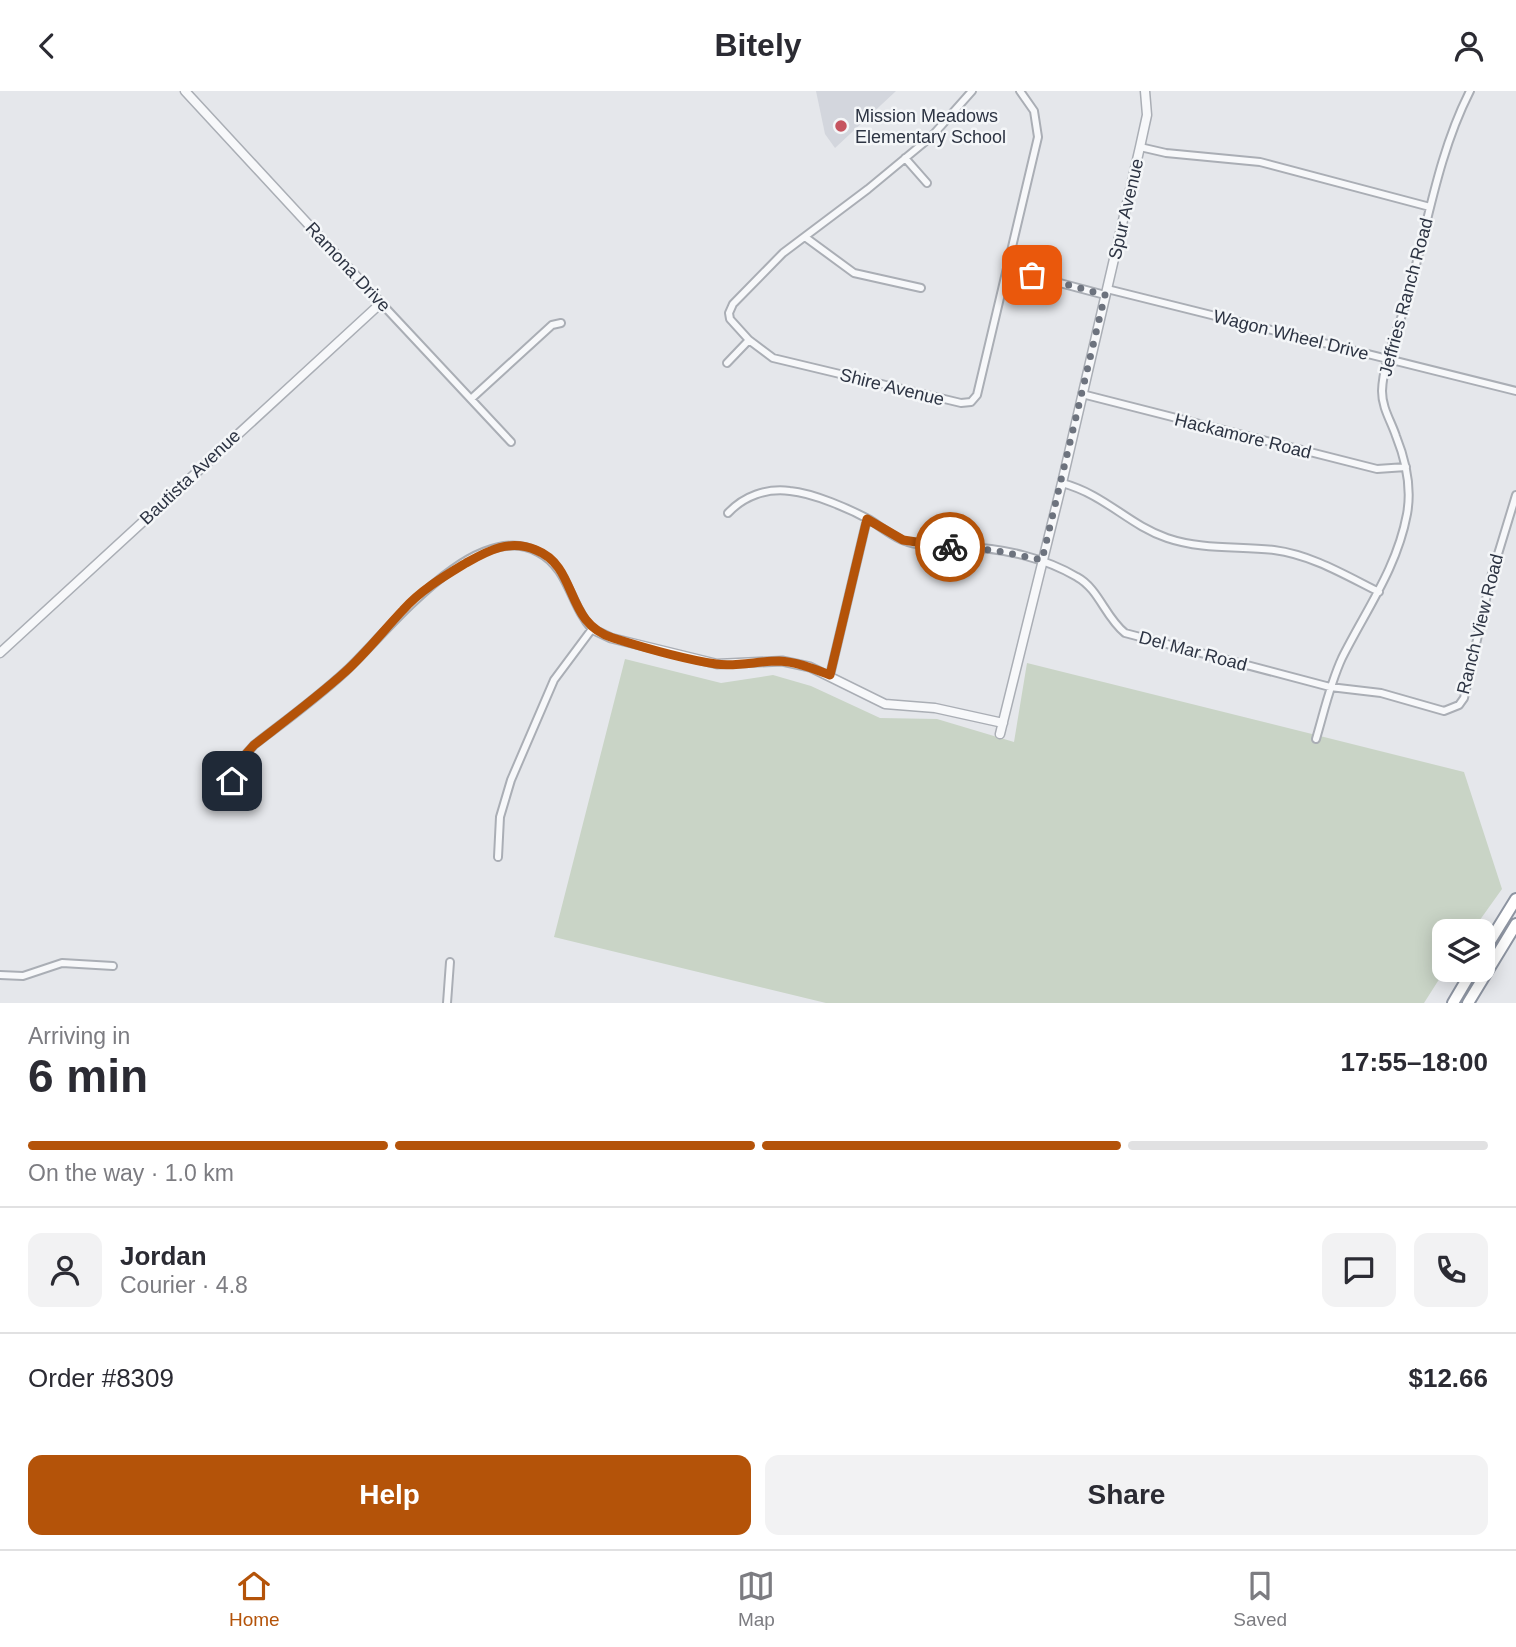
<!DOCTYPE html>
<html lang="en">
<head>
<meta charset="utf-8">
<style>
	body { margin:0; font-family:Arial,sans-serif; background:#f2f2f3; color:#2b2b33; height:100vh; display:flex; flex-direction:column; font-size:26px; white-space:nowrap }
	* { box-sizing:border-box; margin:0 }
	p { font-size:23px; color:#7c7c81 }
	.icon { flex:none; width:38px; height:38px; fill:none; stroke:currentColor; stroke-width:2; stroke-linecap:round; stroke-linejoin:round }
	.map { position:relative; height:912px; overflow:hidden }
	.details { display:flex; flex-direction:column; background:#fff; flex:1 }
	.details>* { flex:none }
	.buttons { position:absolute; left:1432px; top:828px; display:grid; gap:14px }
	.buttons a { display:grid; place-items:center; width:63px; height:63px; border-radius:14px; background:#fff; box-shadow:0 4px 18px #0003; font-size:35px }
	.pin { position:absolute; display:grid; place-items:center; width:60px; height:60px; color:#fff; margin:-30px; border-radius:14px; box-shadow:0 4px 10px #0006 }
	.courier { position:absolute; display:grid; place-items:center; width:70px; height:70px; margin:-35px; border:5px solid #b45309; border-radius:50%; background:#fff; color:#222; box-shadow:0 2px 9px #0007 }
	.headline em { font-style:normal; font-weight:800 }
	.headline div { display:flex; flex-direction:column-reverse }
	.headline { display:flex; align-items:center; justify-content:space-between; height:119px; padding:0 28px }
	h1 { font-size:46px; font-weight:800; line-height:52px }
	.bar { display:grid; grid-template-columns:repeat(4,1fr); gap:10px 7px; align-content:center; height:84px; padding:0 28px }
	.bar i { height:9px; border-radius:5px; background:#e1e1e2 }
	.bar .on { background:#b45309 }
	.bar p { grid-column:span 4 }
	.line { display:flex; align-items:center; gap:18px; padding:0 28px; border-top:2px solid #e1e1e2 }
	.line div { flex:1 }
	.round { display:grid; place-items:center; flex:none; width:74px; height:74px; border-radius:14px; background:#f2f2f3 }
	.button { display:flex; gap:14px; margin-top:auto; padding:14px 28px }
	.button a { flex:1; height:80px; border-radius:14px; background:#b45309; color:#fff; font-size:28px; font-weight:800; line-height:80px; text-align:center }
	.button a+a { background:#f2f2f3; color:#2b2b33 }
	header { display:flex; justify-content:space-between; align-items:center; height:91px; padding:0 28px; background:#fff; font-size:32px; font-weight:800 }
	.tab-bar { display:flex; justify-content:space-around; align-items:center; height:98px; border-top:2px solid #e1e1e2; background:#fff; font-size:19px; color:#7c7c81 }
	.tab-bar a { display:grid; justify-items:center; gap:4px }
	.tab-bar .on { color:#b45309 }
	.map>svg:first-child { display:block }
</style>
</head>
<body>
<header><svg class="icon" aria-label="back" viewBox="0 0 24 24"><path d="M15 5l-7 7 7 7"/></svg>Bitely<svg class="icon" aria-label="person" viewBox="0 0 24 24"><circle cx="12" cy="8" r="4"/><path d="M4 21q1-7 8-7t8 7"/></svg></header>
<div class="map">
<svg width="1516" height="912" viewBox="0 0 1516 912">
	<rect width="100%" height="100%" fill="#e5e7eb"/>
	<path fill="#d3d6dd" d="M816 0H896L835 57 825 43Z"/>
	<path fill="#c9d4c6" d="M625 568 721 592 773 584 811 595 880 627 937 628 1014 651 1027 572 1464 681 1502 798 1472 840H1444L1445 879 1424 912H826L554 846Z"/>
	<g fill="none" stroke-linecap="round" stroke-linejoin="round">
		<g stroke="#aaaeb5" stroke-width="10">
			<path id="minor" d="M972 0 932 45 868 98 783 162 733 213 729 222 730 228 749 249 773 267 961 312 971 311 977 304 1038 46 1034 20 1020 0
				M1140 56 1166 62 1260 71 1430 116
				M905 67 927 92
				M805 146 854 182 921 197
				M1007 178 1105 204
				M1107 198 1516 300
				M381 212 511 351
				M727 272 749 249
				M1082 303 1377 378 1406 376
				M471 308 552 234 561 232
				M1062 392C1106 404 1127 433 1167 447 1202 459 1238 455 1274 459 1312 464 1345 484 1379 501
				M728 422C744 405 766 397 790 400 813 402 850 418 870 429 881 436 891 444 902 449 921 457 945 455 965 456 1003 457 1045 467 1077 486 1099 498 1105 526 1125 542L1330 596 1381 602 1444 620 1459 614 1464 607 1491 486 1516 404
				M830 584 867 428
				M1316 648C1324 621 1330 593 1342 567 1366 519 1397 477 1407 423 1412 396 1406 370 1396 345 1391 330 1382 317 1382 300 1383 270 1399 237 1407 208 1427 138 1437 65 1470 0
				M232 690 246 663 254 654C285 630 317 607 346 580 386 543 474 426 538 461 569 477 570 514 592 538L554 589 511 689 500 726 498 766
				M0 884 23 885 62 872 113 875
				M447 912 450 871"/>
		</g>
		<g stroke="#aaaeb5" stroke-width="11">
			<path id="tertiary" d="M592 538 611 547 717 573 782 570 810 576 885 613 935 617 1003 632
				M0 562 381 212 185 0
				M1000 643 1062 392 1140 56 1147 24 1145 0"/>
		</g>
		<g stroke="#8d94a1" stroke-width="14">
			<path id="trunk" d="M1482 863 1516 808
				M1453 912 1473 878
				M1468 912 1516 833"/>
		</g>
		<use href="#minor" stroke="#f7f8fa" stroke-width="6"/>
		<use href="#tertiary" stroke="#f7f8fa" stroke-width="8"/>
		<use href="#trunk" stroke="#fff" stroke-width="10"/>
	</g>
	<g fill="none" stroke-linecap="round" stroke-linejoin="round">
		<path stroke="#6d737e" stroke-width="7" stroke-dasharray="0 12.6" d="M950 456 993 459 1042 469 1105 204 1032 184"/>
		<path stroke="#b45309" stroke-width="9" d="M232 690 246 663 254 654C285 630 316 607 345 581 366 562 383 540 403 519 421 499 443 486 466 472 489 459 510 448 536 459 579 476 564 532 613 547 645 557 682 568 716 573 736 576 758 570 779 570 797 571 814 578 830 584L867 428 903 449 950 456"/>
	</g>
	<circle fill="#c6545f" stroke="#f4f6f8" stroke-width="2.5" cx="841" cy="35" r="7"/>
	<g text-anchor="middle" stroke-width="5" stroke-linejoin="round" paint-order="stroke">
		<g font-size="18" fill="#2d3443" stroke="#f4f6f8" text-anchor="start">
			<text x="855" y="31">Mission Meadows<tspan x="855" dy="21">Elementary School</tspan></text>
		</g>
		<g font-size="18" fill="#2d3443" stroke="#f4f6f8">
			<text transform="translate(1126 118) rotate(-77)" y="6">Spur Avenue</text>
			<text transform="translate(348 176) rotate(47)" y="6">Ramona Drive</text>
			<text transform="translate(1406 206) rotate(-75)" y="6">Jeffries Ranch Road</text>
			<text transform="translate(1291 244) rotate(14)" y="6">Wagon Wheel Drive</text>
			<text transform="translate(892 296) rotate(14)" y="6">Shire Avenue</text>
			<text transform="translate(1243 345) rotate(14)" y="6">Hackamore Road</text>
			<text transform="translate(190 386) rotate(-43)" y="6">Bautista Avenue</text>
			<text transform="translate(1480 533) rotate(-76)" y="6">Ranch View Road</text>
			<text transform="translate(1193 560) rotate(15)" y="6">Del Mar Road</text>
		</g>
	</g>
</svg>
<div class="buttons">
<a><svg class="icon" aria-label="layers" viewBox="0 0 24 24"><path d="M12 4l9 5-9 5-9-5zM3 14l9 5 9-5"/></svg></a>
</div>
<div class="pin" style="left:1032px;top:184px;background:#ea580c"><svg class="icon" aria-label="bag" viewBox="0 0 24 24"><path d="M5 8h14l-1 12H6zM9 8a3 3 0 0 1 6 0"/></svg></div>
<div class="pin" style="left:232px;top:690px;background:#1f2937"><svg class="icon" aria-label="home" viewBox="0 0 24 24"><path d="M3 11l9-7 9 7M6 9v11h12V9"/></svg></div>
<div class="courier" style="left:950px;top:456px"><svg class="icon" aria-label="bike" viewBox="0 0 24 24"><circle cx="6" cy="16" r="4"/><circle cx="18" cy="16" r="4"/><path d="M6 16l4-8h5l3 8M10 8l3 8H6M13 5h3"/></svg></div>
</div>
<section class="details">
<div class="headline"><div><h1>6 min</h1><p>Arriving in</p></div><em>17:55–18:00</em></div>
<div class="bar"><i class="on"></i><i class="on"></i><i class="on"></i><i></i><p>On the way · 1.0 km</p></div>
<div class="line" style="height:126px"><a class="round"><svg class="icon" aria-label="person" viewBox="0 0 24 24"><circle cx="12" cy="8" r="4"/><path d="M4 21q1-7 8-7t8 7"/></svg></a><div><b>Jordan</b><p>Courier · 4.8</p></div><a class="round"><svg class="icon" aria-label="chat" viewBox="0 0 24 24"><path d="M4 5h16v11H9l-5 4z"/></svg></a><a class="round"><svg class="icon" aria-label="phone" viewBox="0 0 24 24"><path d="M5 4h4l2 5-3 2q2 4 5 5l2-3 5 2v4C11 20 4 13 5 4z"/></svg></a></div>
<div class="line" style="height:91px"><div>Order #8309</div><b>$12.66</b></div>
<div class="button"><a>Help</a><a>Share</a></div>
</section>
<nav class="tab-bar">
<a class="on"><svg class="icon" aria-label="home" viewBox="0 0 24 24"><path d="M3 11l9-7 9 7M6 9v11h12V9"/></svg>Home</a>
<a><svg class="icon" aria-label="map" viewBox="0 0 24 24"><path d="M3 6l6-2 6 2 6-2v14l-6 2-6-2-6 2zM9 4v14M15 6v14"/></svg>Map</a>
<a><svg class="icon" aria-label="saved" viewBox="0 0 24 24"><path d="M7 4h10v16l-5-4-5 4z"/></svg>Saved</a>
</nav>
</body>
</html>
